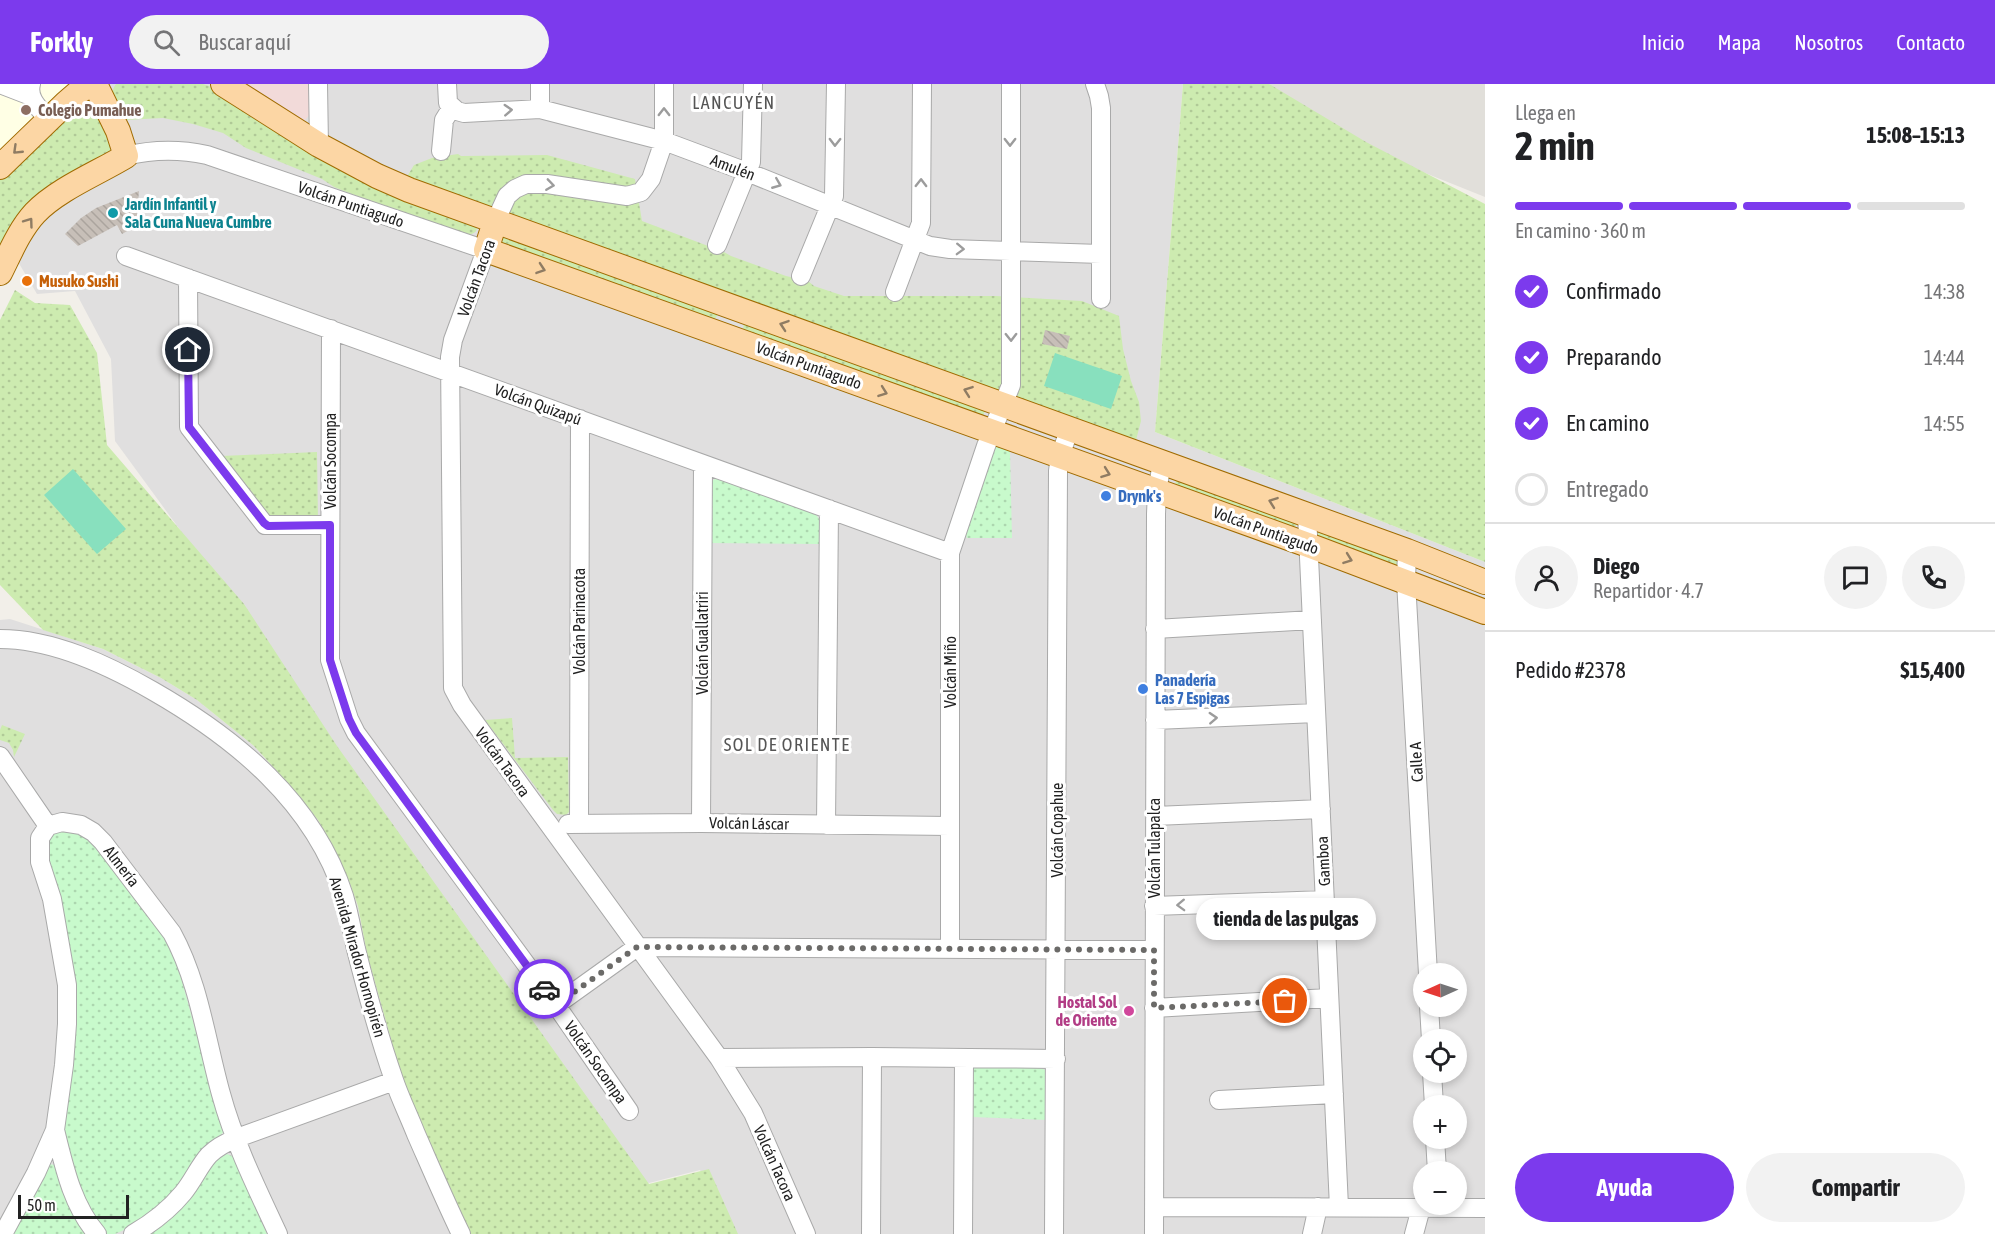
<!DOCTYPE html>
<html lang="es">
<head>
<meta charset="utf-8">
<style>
	body { margin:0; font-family:"Asap Condensed",sans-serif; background:#f2f2f2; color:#202124; height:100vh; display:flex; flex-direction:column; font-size:22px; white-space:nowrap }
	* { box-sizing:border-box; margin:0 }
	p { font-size:20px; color:#757577 }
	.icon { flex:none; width:33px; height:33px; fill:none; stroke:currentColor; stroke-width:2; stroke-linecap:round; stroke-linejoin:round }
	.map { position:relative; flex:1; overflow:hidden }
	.panel { display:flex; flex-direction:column; background:#fff; width:510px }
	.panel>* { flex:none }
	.needle { width:39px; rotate:267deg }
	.buttons { position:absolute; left:1413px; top:879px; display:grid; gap:12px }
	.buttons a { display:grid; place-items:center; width:54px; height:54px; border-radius:50%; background:#fff; box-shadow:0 3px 9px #0003; font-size:30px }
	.scale { position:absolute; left:18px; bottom:15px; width:111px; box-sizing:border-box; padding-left:6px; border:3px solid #222; border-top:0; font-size:16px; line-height:21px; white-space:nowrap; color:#222; -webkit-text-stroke:4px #fff; paint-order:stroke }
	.pin { position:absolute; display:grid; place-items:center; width:51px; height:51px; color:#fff; margin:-26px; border:3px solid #fff; border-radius:50%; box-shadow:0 2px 6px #0007 }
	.courier { position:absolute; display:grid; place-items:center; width:60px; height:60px; margin:-30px; border:4px solid #7c3aed; border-radius:50%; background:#fff; color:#222; box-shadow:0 2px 8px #0007 }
	.bubble { position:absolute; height:42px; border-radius:21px; background:#fff; box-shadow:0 3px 9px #0003; font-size:20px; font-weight:700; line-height:42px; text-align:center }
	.head em { font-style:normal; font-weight:700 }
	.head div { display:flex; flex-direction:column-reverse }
	.head { display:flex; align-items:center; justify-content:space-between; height:102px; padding:0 30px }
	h1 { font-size:39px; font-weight:700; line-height:45px }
	.bar { display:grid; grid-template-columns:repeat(4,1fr); gap:9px 6px; align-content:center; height:72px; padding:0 30px }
	.bar i { height:8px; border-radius:4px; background:#e0e0e0 }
	.bar .selected { background:#7c3aed }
	.bar p { grid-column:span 4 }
	.line { display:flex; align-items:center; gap:15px; padding:0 30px; border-top:2px solid #e0e0e0 }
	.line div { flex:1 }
	.round { display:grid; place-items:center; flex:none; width:63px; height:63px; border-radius:32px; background:#f2f2f2 }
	ol { padding:0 30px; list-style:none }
	li { display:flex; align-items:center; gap:18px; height:66px }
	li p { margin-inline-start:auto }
	li .icon { padding:6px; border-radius:50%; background:#7c3aed; color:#fff; stroke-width:4 }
	li:last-child { color:#757577 }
	li i { width:33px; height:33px; border:3px solid #e0e0e0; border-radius:50% }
	.button { display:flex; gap:12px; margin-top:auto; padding:12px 30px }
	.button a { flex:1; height:69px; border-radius:36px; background:#7c3aed; color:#fff; font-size:24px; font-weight:700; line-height:69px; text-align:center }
	.button a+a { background:#f2f2f2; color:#202124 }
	header { display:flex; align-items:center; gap:36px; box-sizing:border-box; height:84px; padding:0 30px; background:#7c3aed; color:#fff }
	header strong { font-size:28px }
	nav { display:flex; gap:33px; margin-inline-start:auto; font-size:21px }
	.search { width:420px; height:54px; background:#f2f2f2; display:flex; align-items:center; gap:15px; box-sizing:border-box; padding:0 21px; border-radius:33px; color:#757577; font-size:22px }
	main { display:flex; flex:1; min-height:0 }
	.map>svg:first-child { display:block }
</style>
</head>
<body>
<header>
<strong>Forkly</strong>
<div class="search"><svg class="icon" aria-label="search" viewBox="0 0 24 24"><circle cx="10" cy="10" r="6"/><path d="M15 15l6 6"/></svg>Buscar aquí</div>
<nav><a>Inicio</a><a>Mapa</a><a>Nosotros</a><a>Contacto</a></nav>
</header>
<main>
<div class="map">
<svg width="1485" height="1150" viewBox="0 0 1485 1150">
	<defs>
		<pattern id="grass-dots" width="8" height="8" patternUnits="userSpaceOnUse" patternTransform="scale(1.5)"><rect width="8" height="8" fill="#cdebb0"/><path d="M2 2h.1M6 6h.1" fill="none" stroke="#b0c997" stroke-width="1.8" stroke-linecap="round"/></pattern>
		<pattern id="park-dots" width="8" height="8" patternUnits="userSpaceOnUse" patternTransform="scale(1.5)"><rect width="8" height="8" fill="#c8facc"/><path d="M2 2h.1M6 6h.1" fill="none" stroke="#acd6af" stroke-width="1.8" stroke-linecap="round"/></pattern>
		<pattern id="building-back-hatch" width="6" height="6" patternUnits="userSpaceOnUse" patternTransform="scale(1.5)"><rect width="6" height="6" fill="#c7bfb8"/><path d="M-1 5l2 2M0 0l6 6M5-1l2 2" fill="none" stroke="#aba49e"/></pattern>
	</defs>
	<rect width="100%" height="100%" fill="#f2efe9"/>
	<path fill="#e0dfdf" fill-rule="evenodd" d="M0 0H1183L1155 348 1485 478V1150H730L700 1086 641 1101 235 521 115 357 111 275 75 207 37 210 0 147ZM1424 890H1456V922H1424ZM1424 956H1456V988H1424ZM1424 1022H1456V1054H1424ZM1424 1088H1456V1120H1424Z
		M10 535 103 565 161 594 197 616 254 662 289 700 318 736 334 764 349 797 358 822 367 870 405 1005 468 1150H0V536Z"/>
	<path fill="#f2dad9" d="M247 0H311L312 28 305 36H297Z"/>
	<path fill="#ffffe5" d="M0 0H84L0 69Z"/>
	<path fill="#e1dfda" d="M1203 0H1485V113L1288 34Z"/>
	<path fill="url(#grass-dots)" d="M116 0H203L225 8 477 142C477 148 475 149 469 151L349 109 334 103 322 95 246 64 223 49 193 40 163 34 125 36C119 25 107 11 116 0Z
		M1183 0H1269L1366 58 1485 120V478L1155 348Z
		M90 13 114 65 0 169V90Z
		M458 70 461 72 547 71 635 95 642 137 724 168 731 172 786 192 808 197 814 202 844 212H996L1082 217 1119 232 1123 265 1131 297 1139 318 1141 337 1135 360 405 96 414 81 432 74Z
		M507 151 717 229V232L714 236 502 160 503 154Z
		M15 206 35 219 70 221 97 269 107 361 244 520 337 662 649 1100 709 1085 738 1150H468L405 1005 367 870 358 822 349 797 334 764 318 736 289 700 254 662 197 616 161 594 103 565 43 546 0 501V236Z
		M744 239 986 326 982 333 743 246Z
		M317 368 318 436 274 438 221 372Z
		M1179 395 1297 439 1294 445 1175 401 1176 397Z
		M1317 447 1397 475 1398 479 1396 483 1316 454Z
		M512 634 515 674 568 673 569 728 566 731 557 730 553 726 485 636Z
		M2 641 25 650 14 673 13 666 9 659 0 656V646Z"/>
	<path fill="url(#park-dots)" d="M994 361 1009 366 1010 368 1012 454H967L965 449Z
		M718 394 815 429 819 435V460L709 459 711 397Z
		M61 746H74L92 757 166 855 178 882 211 1004 225 1047 205 1064 169 1113 135 1141 115 1150H106L82 1115 65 1051 64 1033 72 972 47 781C47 766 45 753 61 746Z
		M973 983H1038L1045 986 1048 992V1036L972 1033Z
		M227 1070 232 1072 235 1077 267 1150H147L207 1089 217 1075Z
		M50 1080 58 1082 89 1150H10L45 1082Z"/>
	<path fill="#88e0be" d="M1055 269 1122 292 1111 325 1044 302Z
		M73 385 126 445 97 470 44 411Z"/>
	<path fill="url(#building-back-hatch)" d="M139 107 136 142 122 150 117 141 78 162 65 150 81 134 96 124Z
		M1045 246 1070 252 1067 265 1042 260Z"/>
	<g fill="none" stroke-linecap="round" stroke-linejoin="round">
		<g stroke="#a9a9a9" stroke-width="20">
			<path id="minor" d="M0 0 31 12
				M31 0C27 15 40 25 49 36
				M318 0 319 61
				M447 0 448 19 457 27 464 29 540 25 664 57 747 88 930 162 950 165 1101 170
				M1095 0 1099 12 1101 24V215
				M540 25V0
				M441 67 444 36 452 23
				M126 72C154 65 179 65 207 71L486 166 453 256 450 273 453 604 462 621 719 974 753 1029 806 1150
				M495 138 507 112 515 105 526 100H547L627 112 641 108 651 95 664 57V0
				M717 161 751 78 753 0
				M126 172 950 469
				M801 192 834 112 836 0
				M188 194 189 343 265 441H330
				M895 208 921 139 922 0
				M331 245 330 576 349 635 356 649 556 921 629 1027
				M1307 430 1339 1123
				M1407 467 1406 497 1428 890
				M1155 545 1312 536
				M0 555C53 555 108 581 153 607 235 654 314 718 344 812 349 829 352 847 356 865 367 909 379 953 394 996 400 1014 409 1032 416 1050 431 1084 445 1117 461 1150
				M1155 636 1316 629
				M0 672 48 742
				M1155 732 1321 725
				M579 739 580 335
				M701 739 703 380
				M568 740 701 739 950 742
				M826 741 829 425
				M1154 822 1325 816
				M950 865V469L986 362 1011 301V0
				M556 921 637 863 1154 866
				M1429 922 1431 956
				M1154 924 1329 914
				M719 974 872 973 1056 975
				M1432 988 1434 1022
				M1219 1016 1334 1010
				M55 1046C64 1082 72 1121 97 1150
				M1435 1054 1437 1088
				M1154 1123 1485 1124
				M3 1150 36 1089 55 1046 64 981 67 940V901L52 815 40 778V754L48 742 62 738 81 741 93 748 103 758 172 849C199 898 206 956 221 1010 234 1058 257 1105 278 1150
				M133 1150C152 1139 169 1126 183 1109 193 1097 199 1082 209 1071 217 1063 227 1058 237 1054L394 997
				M871 1150 872 973
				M963 1150 964 974
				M1054 1150 1058 387 1060 372 1070 344
				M1154 1150 1156 430 1157 407 1162 379
				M1312 1150 1318 1123
				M1414 1150 1421 1124"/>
		</g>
		<g stroke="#a06b00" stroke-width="26">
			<path id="major" d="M223 0 319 61 377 92 409 106 1407 467 1485 498
				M0 83 66 19 80 7 92 0
				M495 138 486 166 1308 461 1485 528
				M0 189C10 169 20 145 35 129 58 105 98 89 126 72L118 47 95 0"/>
		</g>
		<use href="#minor" stroke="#fff" stroke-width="18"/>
		<use href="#major" stroke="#fcd6a4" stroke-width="24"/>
	</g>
	<defs><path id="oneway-chevron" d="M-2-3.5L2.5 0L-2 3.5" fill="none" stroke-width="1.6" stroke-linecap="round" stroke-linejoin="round" transform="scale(1.5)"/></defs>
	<g stroke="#9c9c9c">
		<use href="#oneway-chevron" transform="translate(508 26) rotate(-3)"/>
		<use href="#oneway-chevron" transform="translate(664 28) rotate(-90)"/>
		<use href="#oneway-chevron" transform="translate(835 58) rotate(91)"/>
		<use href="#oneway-chevron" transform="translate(1010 58) rotate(90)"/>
		<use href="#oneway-chevron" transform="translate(921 99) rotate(-89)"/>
		<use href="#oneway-chevron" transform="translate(777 100) rotate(22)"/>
		<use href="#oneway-chevron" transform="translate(550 101) rotate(8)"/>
		<use href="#oneway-chevron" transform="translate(960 165) rotate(2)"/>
		<use href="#oneway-chevron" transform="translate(1011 253) rotate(89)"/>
		<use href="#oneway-chevron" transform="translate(1213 634) rotate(-3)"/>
		<use href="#oneway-chevron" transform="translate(1181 821) rotate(178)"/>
	</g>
	<g stroke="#8f7c63">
		<use href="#oneway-chevron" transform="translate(17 66) rotate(136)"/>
		<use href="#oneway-chevron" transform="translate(29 138) rotate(-54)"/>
		<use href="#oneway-chevron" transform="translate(541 185) rotate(19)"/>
		<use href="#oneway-chevron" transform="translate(784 241) rotate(-161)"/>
		<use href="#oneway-chevron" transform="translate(968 307) rotate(-160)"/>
		<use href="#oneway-chevron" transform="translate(883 308) rotate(20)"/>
		<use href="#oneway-chevron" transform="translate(1106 389) rotate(20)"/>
		<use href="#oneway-chevron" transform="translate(1273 418) rotate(-160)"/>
		<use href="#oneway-chevron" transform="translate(1348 475) rotate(20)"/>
	</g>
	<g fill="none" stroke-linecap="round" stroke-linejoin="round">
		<path stroke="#6b6a68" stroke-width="6" stroke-dasharray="0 10.8" d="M544 905 556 921 637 863 1154 866V924L1285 917"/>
		<path stroke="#7c3aed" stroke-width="8" d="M188 266 189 343 264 439 268 442 330 441V576L349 635 356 649 544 905"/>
	</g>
	<circle fill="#8d6e63" stroke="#fff" stroke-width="2" cx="26" cy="26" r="6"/>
	<circle fill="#0f9aa8" stroke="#fff" stroke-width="2" cx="113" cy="129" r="6"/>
	<circle fill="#e8710a" stroke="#fff" stroke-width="2" cx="27" cy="197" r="6"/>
	<g fill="#3f7fe0" stroke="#fff" stroke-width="2">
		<circle cx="1106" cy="412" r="6"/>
		<circle cx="1143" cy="605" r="6"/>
	</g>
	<circle fill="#d1479c" stroke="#fff" stroke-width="2" cx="1129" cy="927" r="6"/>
	<g text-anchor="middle" stroke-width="6" stroke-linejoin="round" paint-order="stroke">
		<g font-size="16" font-weight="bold" fill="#785e54" stroke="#fff" text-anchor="start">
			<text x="38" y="32">Colegio Pumahue</text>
		</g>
		<g font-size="16" fill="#222" stroke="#fff">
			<text transform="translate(733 83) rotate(21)" y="6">Amulén</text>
			<text transform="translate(351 120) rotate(19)" y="6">Volcán Puntiagudo</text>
			<text transform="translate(476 194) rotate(-70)" y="6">Volcán Tacora</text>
			<text transform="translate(809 281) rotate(20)" y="6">Volcán Puntiagudo</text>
			<text transform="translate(538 320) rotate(20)" y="6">Volcán Quizapú</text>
			<text transform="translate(330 377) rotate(-90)" y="6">Volcán Socompa</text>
			<text transform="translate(1266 446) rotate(20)" y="6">Volcán Puntiagudo</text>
			<text transform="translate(579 537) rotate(-90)" y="6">Volcán Parinacota</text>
			<text transform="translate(702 559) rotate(-90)" y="6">Volcán Guallatriri</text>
			<text transform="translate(950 588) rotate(-90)" y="6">Volcán Miño</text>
			<text transform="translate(503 678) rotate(54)" y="6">Volcán Tacora</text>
			<text transform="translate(1416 678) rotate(-93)" y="6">Calle A</text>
			<text transform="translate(749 739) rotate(1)" y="6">Volcán Láscar</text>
			<text transform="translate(1057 746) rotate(-90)" y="6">Volcán Copahue</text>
			<text transform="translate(1154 764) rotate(-90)" y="6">Volcán Tulapalca</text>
			<text transform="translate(1323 777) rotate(-93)" y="6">Gamboa</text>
			<text transform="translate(122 782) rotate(52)" y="6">Almería</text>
			<text transform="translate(358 873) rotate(74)" y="6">Avenida Mirador Hornopirén</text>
			<text transform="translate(596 978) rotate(55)" y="6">Volcán Socompa</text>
			<text transform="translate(775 1079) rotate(66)" y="6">Volcán Tacora</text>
		</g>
		<g font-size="16" font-weight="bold" fill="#0d838f" stroke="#fff" text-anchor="start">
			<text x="125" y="126">Jardín Infantil y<tspan x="125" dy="18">Sala Cuna Nueva Cumbre</tspan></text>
		</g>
		<g font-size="16" font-weight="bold" fill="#c56008" stroke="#fff" text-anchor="start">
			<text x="39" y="203">Musuko Sushi</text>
		</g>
		<g font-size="16" font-weight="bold" fill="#366cbe" stroke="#fff" text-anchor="start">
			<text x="1118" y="418">Drynk's</text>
			<text x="1155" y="602">Panadería<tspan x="1155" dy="18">Las 7 Espigas</tspan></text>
		</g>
		<g font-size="16" font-weight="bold" fill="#b23c85" stroke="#fff" text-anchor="end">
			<text x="1117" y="924">Hostal Sol<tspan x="1117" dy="18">de Oriente</tspan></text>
		</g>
		<g font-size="18" letter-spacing="1.5" fill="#555" stroke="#fff">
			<text x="734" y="25">LANCUYÉN</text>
			<text x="787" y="667">SOL DE ORIENTE</text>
		</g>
	</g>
</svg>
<div class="buttons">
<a><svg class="needle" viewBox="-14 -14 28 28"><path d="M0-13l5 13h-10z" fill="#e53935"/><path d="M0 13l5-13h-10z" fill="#757577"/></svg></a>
<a><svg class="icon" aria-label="locate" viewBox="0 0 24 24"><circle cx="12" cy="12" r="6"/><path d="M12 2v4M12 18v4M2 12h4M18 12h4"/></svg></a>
<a>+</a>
<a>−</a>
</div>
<div class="scale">50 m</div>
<div class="pin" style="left:1285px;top:917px;background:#ea580c"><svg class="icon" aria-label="bag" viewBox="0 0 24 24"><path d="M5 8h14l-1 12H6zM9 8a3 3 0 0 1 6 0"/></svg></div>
<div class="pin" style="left:188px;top:266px;background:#1f2937"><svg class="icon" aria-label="home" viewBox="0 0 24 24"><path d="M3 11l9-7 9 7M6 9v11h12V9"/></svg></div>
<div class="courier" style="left:544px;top:905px"><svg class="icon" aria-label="car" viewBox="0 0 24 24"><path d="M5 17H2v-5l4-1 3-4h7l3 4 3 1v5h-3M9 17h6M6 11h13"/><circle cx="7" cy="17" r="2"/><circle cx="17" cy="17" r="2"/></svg></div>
<div class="bubble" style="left:1196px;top:814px;width:180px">tienda de las pulgas</div>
</div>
<section class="panel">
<div class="head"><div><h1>2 min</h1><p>Llega en</p></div><em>15:08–15:13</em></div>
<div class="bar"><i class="selected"></i><i class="selected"></i><i class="selected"></i><i></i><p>En camino · 360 m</p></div>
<ol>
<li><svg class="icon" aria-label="check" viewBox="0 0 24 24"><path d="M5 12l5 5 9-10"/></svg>Confirmado<p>14:38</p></li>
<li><svg class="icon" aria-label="check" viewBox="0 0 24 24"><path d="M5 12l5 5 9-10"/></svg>Preparando<p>14:44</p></li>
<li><svg class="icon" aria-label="check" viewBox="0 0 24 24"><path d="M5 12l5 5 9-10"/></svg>En camino<p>14:55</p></li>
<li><i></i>Entregado</li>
</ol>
<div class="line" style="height:108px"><a class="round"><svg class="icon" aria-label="person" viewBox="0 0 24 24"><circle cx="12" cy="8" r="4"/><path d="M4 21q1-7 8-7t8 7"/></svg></a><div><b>Diego</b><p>Repartidor · 4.7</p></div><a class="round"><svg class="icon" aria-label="chat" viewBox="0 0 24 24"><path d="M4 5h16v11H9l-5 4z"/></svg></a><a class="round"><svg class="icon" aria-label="phone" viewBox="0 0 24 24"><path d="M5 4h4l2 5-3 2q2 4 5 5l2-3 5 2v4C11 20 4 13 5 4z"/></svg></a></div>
<div class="line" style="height:78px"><div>Pedido #2378</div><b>$15,400</b></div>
<div class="button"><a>Ayuda</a><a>Compartir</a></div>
</section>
</main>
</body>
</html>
